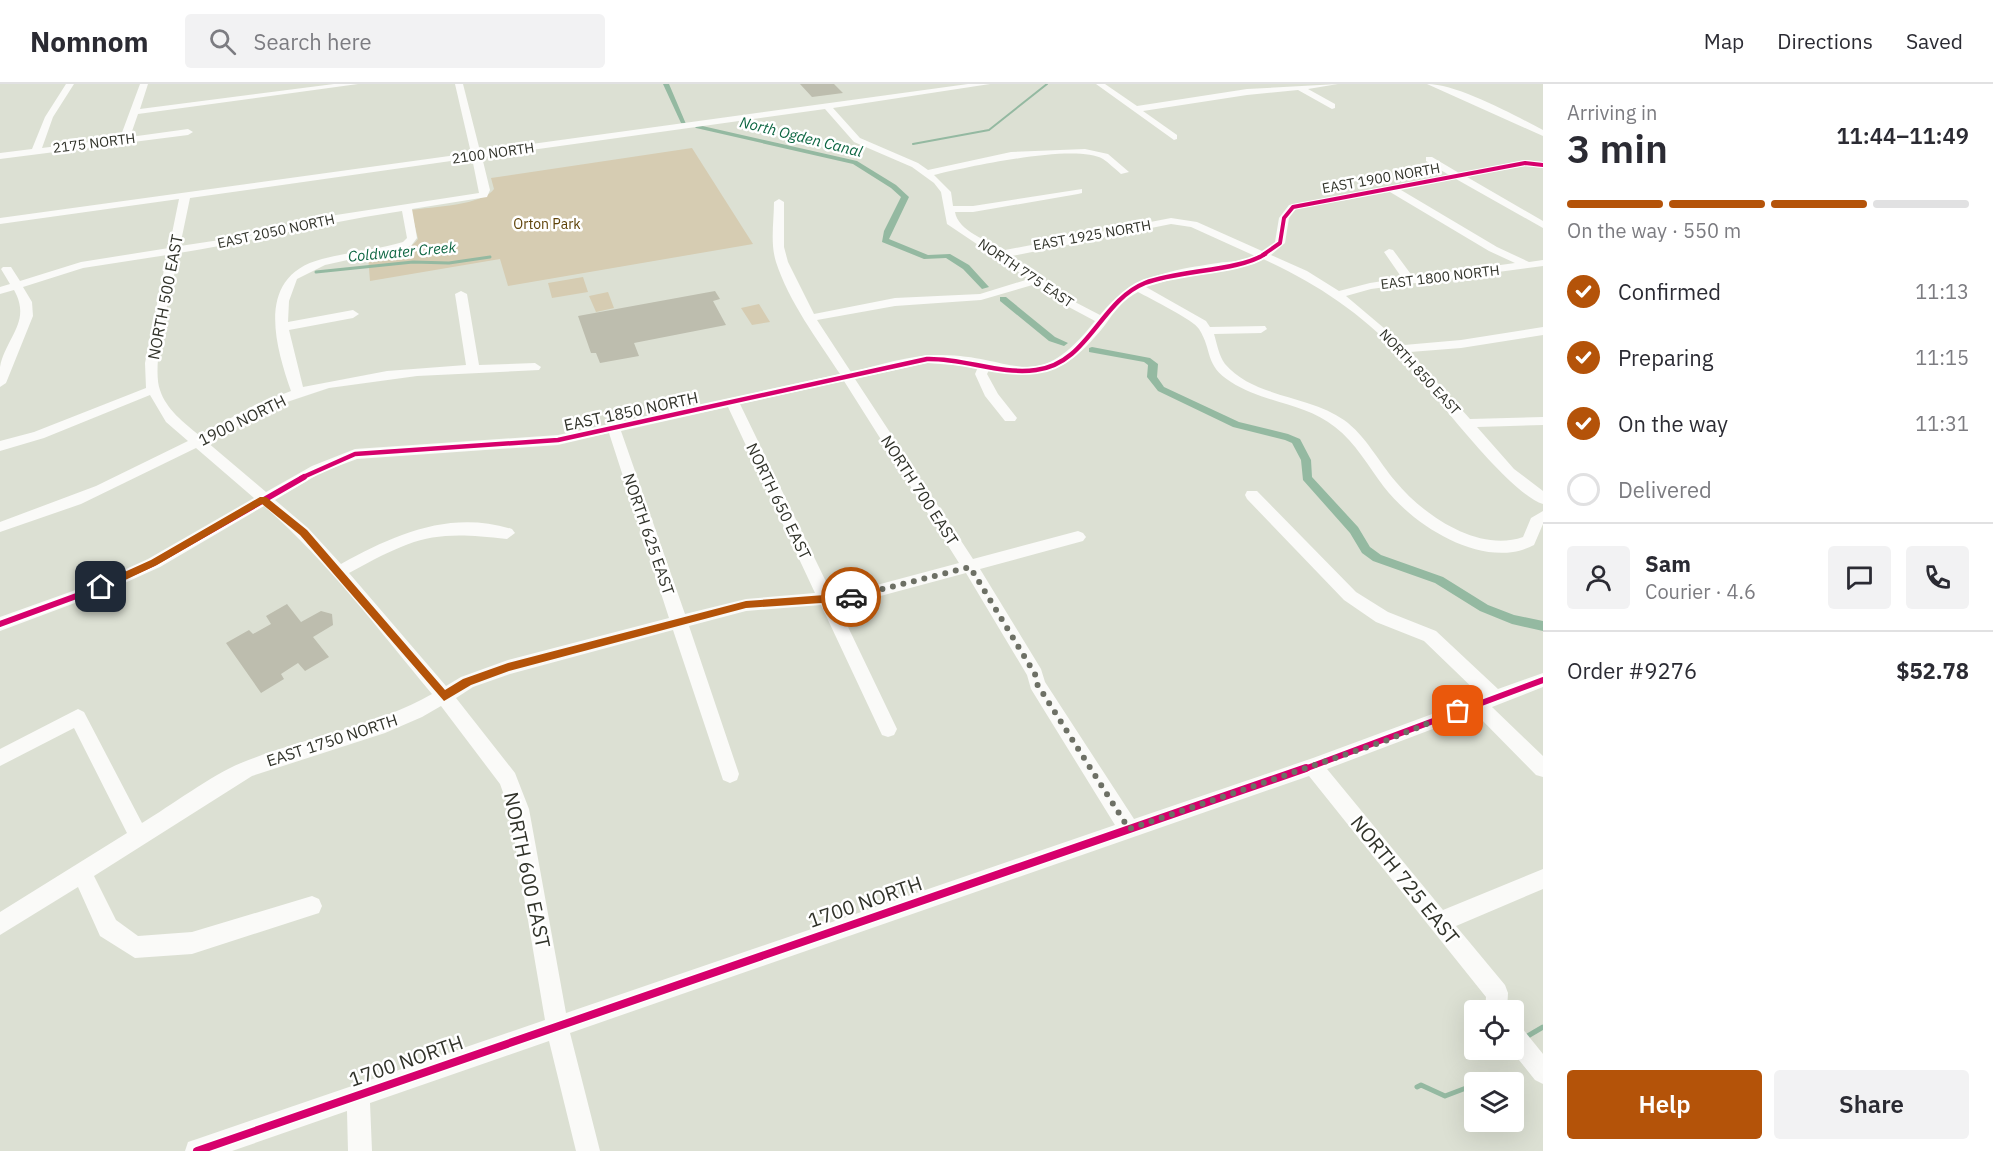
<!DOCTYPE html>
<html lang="en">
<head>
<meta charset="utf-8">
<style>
	body { margin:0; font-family:"IBM Plex Sans",sans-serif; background:#f2f2f3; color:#2b2b33; height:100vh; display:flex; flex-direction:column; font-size:22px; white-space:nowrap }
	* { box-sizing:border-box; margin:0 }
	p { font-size:20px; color:#7c7c81 }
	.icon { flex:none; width:33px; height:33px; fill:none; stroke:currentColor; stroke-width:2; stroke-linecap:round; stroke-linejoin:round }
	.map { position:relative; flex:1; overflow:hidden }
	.panel { display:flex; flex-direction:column; background:#fff; width:450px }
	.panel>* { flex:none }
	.controls { position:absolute; left:1464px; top:916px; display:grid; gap:12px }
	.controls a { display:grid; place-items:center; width:60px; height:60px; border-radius:6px; background:#fff; box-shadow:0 6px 24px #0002; font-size:30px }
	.pin { position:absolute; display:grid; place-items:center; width:51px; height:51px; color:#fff; margin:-26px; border-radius:12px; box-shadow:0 3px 9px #0006 }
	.courier { position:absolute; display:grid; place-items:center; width:60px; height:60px; margin:-30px; border:4px solid #b45309; border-radius:50%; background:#fff; color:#222; box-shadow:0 2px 8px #0007 }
	.overview em { font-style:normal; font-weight:600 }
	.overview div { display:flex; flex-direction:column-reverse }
	.overview { display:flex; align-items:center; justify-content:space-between; height:102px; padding:0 24px }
	h1 { font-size:39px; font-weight:600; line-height:45px }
	.bar { display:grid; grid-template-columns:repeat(4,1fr); gap:9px 6px; align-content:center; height:72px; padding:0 24px }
	.bar i { height:8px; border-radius:4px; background:#e1e1e2 }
	.bar .active { background:#b45309 }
	.bar p { grid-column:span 4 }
	.line { display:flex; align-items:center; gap:15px; padding:0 24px; border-top:2px solid #e1e1e2 }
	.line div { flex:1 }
	.round { display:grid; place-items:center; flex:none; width:63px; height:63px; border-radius:6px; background:#f2f2f3 }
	ol { padding:0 24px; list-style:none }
	li { display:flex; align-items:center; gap:18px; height:66px }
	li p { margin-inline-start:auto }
	li .icon { padding:6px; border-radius:50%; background:#b45309; color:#fff; stroke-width:4 }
	li:last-child { color:#7c7c81 }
	li i { width:33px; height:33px; border:3px solid #e1e1e2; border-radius:50% }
	.primary-button { display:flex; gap:12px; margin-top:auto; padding:12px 24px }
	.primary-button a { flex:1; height:69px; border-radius:6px; background:#b45309; color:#fff; font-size:24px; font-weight:600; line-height:69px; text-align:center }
	.primary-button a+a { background:#f2f2f3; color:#2b2b33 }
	header { display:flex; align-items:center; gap:36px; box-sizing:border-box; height:84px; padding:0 30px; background:#fff; border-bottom:2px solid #e1e1e2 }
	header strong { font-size:28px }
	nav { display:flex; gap:33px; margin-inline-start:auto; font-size:21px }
	.search { width:420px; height:54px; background:#f2f2f3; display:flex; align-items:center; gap:15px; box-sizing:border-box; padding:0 21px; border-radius:6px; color:#7c7c81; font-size:22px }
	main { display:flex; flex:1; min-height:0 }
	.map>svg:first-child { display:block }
</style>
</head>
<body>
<header>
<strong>Nomnom</strong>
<div class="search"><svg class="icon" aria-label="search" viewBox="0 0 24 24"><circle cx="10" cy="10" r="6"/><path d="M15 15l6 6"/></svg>Search here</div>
<nav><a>Map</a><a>Directions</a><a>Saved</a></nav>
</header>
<main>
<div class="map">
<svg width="1543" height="1067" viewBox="0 0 1543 1067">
	<rect width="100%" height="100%" fill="#dce0d3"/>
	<path fill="#d6ccb2" d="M692 64 753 160 508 202 500 175 370 197 368 172C386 170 407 170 418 155L411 126C431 123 484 121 494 105L491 94Z
		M583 193 588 208 552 214 548 199Z
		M608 208 614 224 596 228 589 212Z
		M759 220 770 238 752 241 741 224Z"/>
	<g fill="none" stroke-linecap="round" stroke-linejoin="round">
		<path stroke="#94b9a1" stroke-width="2" d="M913 60 989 46 1047 0"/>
		<path stroke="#94b9a1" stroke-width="3" d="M316 188 413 178 449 179 490 173"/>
		<path stroke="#94b9a1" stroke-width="5" d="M1526 953 1543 943
			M1508 966 1510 973
			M1484 999 1508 991
			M1417 1003 1421 1001 1445 1012 1474 1001"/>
		<path fill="#94b9a1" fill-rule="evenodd" d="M663 0H669L686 40 681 39Z
			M698 41 857 77 896 101 909 113 889 155 928 171 950 170 969 181 989 203 982 205 963 185 946 174 924 175 882 158 884 147 901 113 891 104 853 80 696 44 695 43Z
			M1000 213H1006L1055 253 1068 259 1064 262 1049 257 1000 217Z
			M1092 263 1150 274 1158 280 1157 293 1164 303 1239 338 1288 350 1300 355 1311 376 1312 393 1358 443 1370 463 1381 471 1443 493 1488 521 1514 531 1543 537V547L1512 540 1480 527 1435 499 1373 477 1362 469 1350 449 1303 396 1301 376 1292 359 1285 356 1233 343 1158 307 1147 293 1148 281 1144 278 1089 268V264Z"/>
	</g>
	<path fill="#bdbdae" d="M800 0H834L843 9 812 13Z
		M715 207 720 215 713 217 726 241 634 259 639 272 600 279 596 269H591L578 232Z
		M287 520 301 538 321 527 332 530 333 541 313 553 329 573 305 587 298 579 281 590 284 595 261 609 226 559 249 546 253 550 271 540 266 532Z"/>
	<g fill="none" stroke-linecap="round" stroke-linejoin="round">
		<path fill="#fafaf8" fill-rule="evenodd" d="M66 0H74L53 33 42 64 120 54 140 0H148L140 25 334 0H358L138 30 130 53 188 45 193 48 188 51 0 75V69L32 65 45 33Z
			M455 0H463L480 67 968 0H990L833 24 860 54 918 79 928 86 1011 68 1085 65 1108 70 1129 88 1121 90C1115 85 1109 79 1103 75 1075 59 967 83 934 91L951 108 953 122H973L1082 105V109L1078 110 973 128H955C958 147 988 157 1005 166L1171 134 1197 138 1262 167 1275 158 1279 134 1289 121 1449 91 1426 77V73H1432L1459 89 1525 76 1543 78V84L1525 82 1467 93 1543 137V144L1456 95 1401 106 1497 163 1529 178 1543 176V182L1371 205 1346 212 1404 261 1461 256 1543 243V251L1461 264 1410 268 1470 335 1543 333V341L1477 343 1514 385 1543 407V420C1508 410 1427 300 1398 269 1360 228 1314 198 1263 175L1254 180 1190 190 1146 203 1206 237 1210 243 1265 242 1267 245 1261 249 1214 250C1217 260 1219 272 1225 280 1254 314 1309 311 1344 336 1366 352 1378 377 1396 398 1423 431 1479 469 1523 453L1531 434 1543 427V440L1534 461C1528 464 1520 467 1513 468 1467 475 1411 438 1384 403 1368 382 1356 359 1335 343 1305 319 1263 319 1231 298 1204 281 1213 267 1199 245 1194 236 1149 214 1138 208 1124 215 1114 228 1105 241 1070 285 1047 297 989 286L987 290 998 310 1017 334 1015 337H1005L985 312 975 290 978 283 927 279 855 295 973 475 1078 447 1083 449 1086 453 1083 457 980 485 1041 585 1045 598 1134 735 1313 674 1481 612 1424 557 1376 538 1344 516 1247 415 1245 411 1247 407H1257L1356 508 1388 528 1436 547 1498 605 1543 589V603L1492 623 1543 672V693L1536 691 1475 629 1327 685 1443 826 1543 785V805L1456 842 1505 901 1508 909 1507 927H1485L1486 913 1309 692 570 949 600 1067H576L549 957 370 1019 372 1067H348L347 1027 232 1067H185L188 1058 197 1055 545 936 509 725 500 700 441 622 422 633 385 649 252 692 94 792 116 836 138 852 192 848 312 812 319 815 322 822 319 829 192 870 135 874 100 852 78 803 0 851V828L127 749 74 644 0 682V665L72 628 78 625 84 628 142 739C172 721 210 692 241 679 304 653 372 644 432 610 378 545 327 477 264 422L160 483 107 507 0 547V533L95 499 148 475 254 414 196 364 81 420 0 448V438L96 402 188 357 166 338 150 311 44 354 0 367V357L34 348 146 304 145 279 167 171 83 184 23 203 32 218 33 232 6 299 0 303C0 297 0 289 0 283 6 253 32 238 14 206L0 210V203L10 200 1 185 3 183H11L20 197 81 178 169 164 179 115 0 140V134L471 69ZM825 25 854 58 912 83 934 99 941 108 947 140 1029 195 980 210 895 214 814 230 788 178 784 163V118L779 115 774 118C774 137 770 159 776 178 789 218 817 255 840 290L558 351 355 365 312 382 266 408 207 358 278 321 329 304 417 292 539 286 541 283 535 279 479 281 467 210 461 207 455 210 466 281 387 287 303 303 289 246 353 234 359 230 353 226 288 238 289 217 297 195 325 181 411 162 417 154 412 125 487 113 490 106 482 73ZM472 74 479 109 323 133 259 150 180 162 190 114ZM1390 108 1489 167 1515 179 1413 193 1393 166 1389 165 1384 168 1402 194 1370 199 1339 207 1307 187 1271 171 1285 159 1289 134 1296 125ZM402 127 407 154 403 158C377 166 349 168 322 175 256 192 274 258 291 307L255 321 199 351C184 339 166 325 160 306 150 279 173 200 179 169 254 157 327 138 402 127ZM1171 140 1191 143 1255 172C1245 178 1229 177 1218 179 1171 186 1132 192 1100 231L1073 217 1012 172ZM1036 200 1065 221 1095 237C1035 313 1018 272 942 271 912 270 880 281 851 288L817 236 895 222 981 216ZM844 297 959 479 858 506 831 508 740 320ZM728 323 815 509 746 515 685 530 621 347ZM609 349 669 534 508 576 461 593 446 602 349 489C415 453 432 446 507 455L515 449 512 445C450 426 395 450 341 480L308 444 275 416 322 388 357 375 558 361ZM966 489 1027 591 1031 605 1115 741 566 929 529 725 515 689 456 614 473 603 510 590 673 546 723 696 730 699 737 696 739 690 689 542 746 527 821 521 882 651 888 653 894 651 897 645 837 520 858 518Z
			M1096 0H1105L1137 22 1247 5 1338 0 1308 5 1335 20V24L1332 25 1298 6 1247 11 1143 27 1177 51V55L1174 56Z
			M1427 0C1458 0 1514 31 1543 46V52Z
			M1514 941 1522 944 1543 970V1000L1535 996 1511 966H1514Z"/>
		<g stroke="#fff" stroke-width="6">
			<path id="cycleway-far3" d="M1263 171 1280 159 1284 134 1293 123 1525 79 1543 81"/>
		</g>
		<g stroke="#fff" stroke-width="8">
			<path id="cycleway-far2" d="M301 394 355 370 558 356 927 275C964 274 1000 291 1036 286 1088 280 1100 217 1145 199 1179 186 1240 187 1265 170"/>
		</g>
		<g stroke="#fff" stroke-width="10">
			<path id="cycleway-far1" d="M0 540 101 503 154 479 304 393
				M1302 686 1543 596"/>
		</g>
		<g stroke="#fff" stroke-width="11">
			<path id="cycleway" d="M197 1067 1306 684"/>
		</g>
		<use href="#cycleway-far3" stroke="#d6006c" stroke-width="4"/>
		<use href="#cycleway-far2" stroke="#d6006c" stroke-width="4.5"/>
		<use href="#cycleway-far1" stroke="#d6006c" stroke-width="6"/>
		<use href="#cycleway" stroke="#d6006c" stroke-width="8"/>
	</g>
	<path fill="#b45309" d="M260 413H266L307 446 445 606 463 595 508 579 746 517 851 509 856 513 851 517 746 524 509 587 471 601 444 617 300 451 262 420 157 481 104 506H98V500L151 476Z"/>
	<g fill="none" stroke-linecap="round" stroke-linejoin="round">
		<path stroke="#6d7065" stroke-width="6" stroke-dasharray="0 10.8" d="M851 513 970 483 1035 590 1037 600 1129 745 1385 657 1458 627"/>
	</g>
	<g text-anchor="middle" stroke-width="5" stroke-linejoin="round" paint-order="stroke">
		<g font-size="14" fill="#31332a" stroke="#fff">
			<text transform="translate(94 59) rotate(-7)" y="5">2175 NORTH</text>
			<text transform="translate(493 69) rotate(-8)" y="5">2100 NORTH</text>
			<text transform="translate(1381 94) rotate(-10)" y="5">EAST 1900 NORTH</text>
			<text transform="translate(276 147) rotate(-12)" y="5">EAST 2050 NORTH</text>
			<text transform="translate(1092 151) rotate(-10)" y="5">EAST 1925 NORTH</text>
			<text transform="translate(1026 189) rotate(34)" y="5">NORTH 775 EAST</text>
			<text transform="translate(1440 193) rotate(-7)" y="5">EAST 1800 NORTH</text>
			<text transform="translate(1420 288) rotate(47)" y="5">NORTH 850 EAST</text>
		</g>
		<g font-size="14" fill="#5f4309" stroke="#fff">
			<text x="547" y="145">Orton Park</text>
		</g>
		<g font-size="15" font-style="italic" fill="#0d6642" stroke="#fff">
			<text transform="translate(801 53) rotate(14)" y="5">North Ogden Canal</text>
			<text transform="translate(402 168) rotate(-5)" y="5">Coldwater Creek</text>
		</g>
		<g font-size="16" fill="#31332a" stroke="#fff">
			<text transform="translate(165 213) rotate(-79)" y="6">NORTH 500 EAST</text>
			<text transform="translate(631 327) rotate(-12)" y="6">EAST 1850 NORTH</text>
			<text transform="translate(242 336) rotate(-26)" y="6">1900 NORTH</text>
			<text transform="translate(920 406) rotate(57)" y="6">NORTH 700 EAST</text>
			<text transform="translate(779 417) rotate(64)" y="6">NORTH 650 EAST</text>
			<text transform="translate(649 450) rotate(71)" y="6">NORTH 625 EAST</text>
			<text transform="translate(332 656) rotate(-18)" y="6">EAST 1750 NORTH</text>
		</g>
		<g font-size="20" fill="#31332a" stroke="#fff">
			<text transform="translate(527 786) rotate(78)" y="7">NORTH 600 EAST</text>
			<text transform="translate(1405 796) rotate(51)" y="7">NORTH 725 EAST</text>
			<text transform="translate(865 818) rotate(-19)" y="7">1700 NORTH</text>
			<text transform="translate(406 977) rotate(-19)" y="7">1700 NORTH</text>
		</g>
	</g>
</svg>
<div class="controls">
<a><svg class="icon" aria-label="locate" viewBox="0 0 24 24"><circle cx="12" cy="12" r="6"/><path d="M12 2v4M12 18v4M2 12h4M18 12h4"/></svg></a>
<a><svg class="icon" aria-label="layers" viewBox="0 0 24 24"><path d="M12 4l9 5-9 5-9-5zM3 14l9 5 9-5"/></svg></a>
</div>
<div class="pin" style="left:1458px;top:627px;background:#ea580c"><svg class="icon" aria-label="bag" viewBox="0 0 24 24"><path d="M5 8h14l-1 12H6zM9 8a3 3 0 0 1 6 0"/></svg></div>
<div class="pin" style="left:101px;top:503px;background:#1f2937"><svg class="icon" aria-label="home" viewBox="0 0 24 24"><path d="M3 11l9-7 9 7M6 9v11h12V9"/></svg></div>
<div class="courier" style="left:851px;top:513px"><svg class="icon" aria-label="car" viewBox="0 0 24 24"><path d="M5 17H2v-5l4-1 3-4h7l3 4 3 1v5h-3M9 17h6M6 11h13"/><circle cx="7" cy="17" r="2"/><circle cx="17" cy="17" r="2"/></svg></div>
</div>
<section class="panel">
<div class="overview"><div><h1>3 min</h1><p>Arriving in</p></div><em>11:44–11:49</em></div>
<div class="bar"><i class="active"></i><i class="active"></i><i class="active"></i><i></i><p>On the way · 550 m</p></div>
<ol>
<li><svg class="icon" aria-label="check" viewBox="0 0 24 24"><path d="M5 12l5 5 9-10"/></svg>Confirmed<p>11:13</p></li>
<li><svg class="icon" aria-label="check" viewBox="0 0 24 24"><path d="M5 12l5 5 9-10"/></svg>Preparing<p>11:15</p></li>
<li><svg class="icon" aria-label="check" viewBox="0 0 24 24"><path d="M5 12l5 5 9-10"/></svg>On the way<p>11:31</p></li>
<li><i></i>Delivered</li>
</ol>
<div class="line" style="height:108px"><a class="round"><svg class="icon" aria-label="person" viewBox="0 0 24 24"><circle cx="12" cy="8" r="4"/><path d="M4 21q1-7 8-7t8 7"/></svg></a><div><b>Sam</b><p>Courier · 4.6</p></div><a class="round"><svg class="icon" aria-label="chat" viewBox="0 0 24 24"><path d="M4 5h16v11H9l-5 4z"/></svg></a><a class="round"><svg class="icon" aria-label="phone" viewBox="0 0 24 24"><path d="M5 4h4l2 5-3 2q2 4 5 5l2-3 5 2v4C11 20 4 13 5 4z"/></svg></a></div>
<div class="line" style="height:78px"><div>Order #9276</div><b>$52.78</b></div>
<div class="primary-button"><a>Help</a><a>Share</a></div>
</section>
</main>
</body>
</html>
